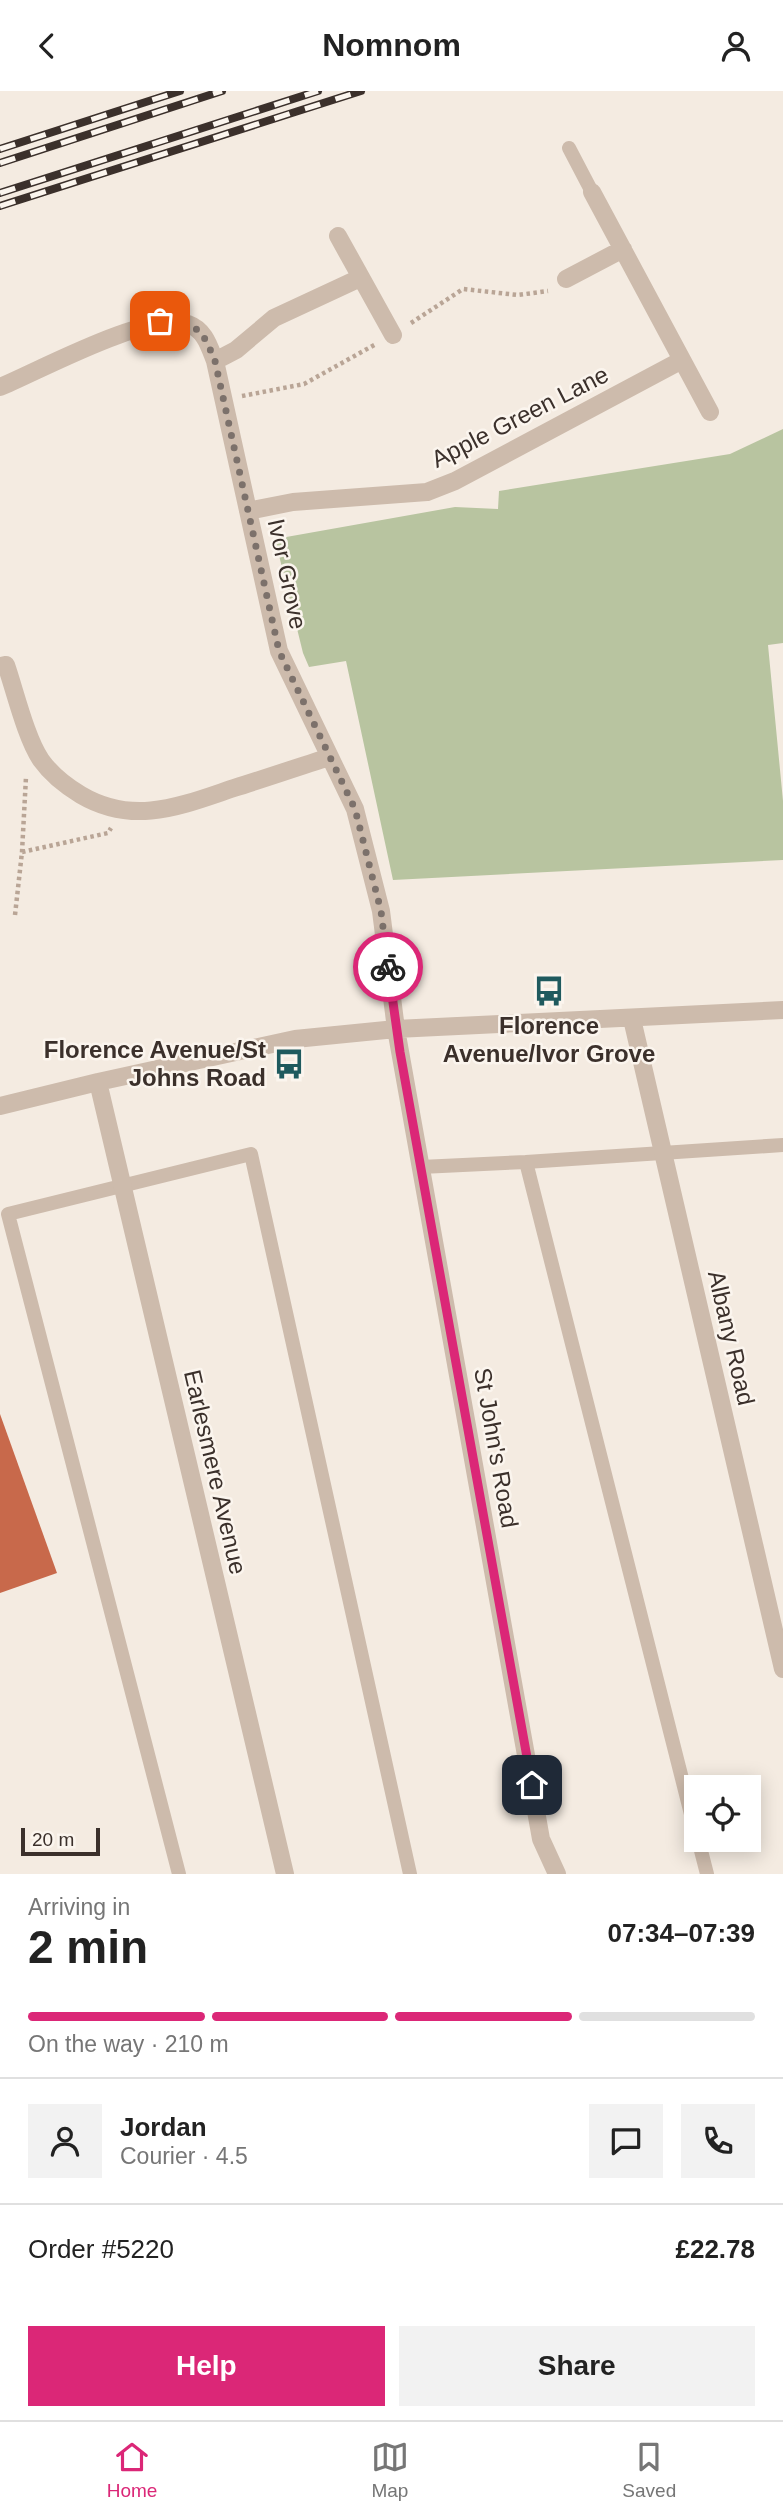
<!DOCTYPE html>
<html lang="en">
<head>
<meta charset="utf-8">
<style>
	body { margin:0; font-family:Helvetica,sans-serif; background:#f2f2f2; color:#222; height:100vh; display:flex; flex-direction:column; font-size:26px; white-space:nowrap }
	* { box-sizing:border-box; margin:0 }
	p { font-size:23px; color:#767676 }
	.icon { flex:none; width:38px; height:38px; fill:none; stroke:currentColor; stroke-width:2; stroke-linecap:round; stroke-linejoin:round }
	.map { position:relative; height:1783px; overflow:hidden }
	.sheet { display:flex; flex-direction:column; background:#fff; flex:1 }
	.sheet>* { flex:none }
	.tools { position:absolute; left:684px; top:1684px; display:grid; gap:14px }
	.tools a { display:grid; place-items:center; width:77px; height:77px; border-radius:0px; background:#fff; box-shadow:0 4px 18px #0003; font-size:35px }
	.scale { position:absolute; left:21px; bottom:18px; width:79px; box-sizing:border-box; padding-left:7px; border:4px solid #3b302b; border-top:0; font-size:19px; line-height:24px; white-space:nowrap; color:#3b302b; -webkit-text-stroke:5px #fbf5ee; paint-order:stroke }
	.pin { position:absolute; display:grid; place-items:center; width:60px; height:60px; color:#fff; margin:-30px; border-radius:14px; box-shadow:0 4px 10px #0006 }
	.courier { position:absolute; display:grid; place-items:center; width:70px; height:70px; margin:-35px; border:5px solid #db2777; border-radius:50%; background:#fff; color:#222; box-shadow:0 2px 9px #0007 }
	.summary em { font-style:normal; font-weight:800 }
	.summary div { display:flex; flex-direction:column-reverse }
	.summary { display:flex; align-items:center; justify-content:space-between; height:119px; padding:0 28px }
	h1 { font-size:46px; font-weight:800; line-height:52px }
	.bar { display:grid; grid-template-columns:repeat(4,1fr); gap:10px 7px; align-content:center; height:84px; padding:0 28px }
	.bar i { height:9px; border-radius:5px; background:#e0e0e0 }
	.bar .on { background:#db2777 }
	.bar p { grid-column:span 4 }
	.line { display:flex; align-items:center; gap:18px; padding:0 28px; border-top:2px solid #e0e0e0 }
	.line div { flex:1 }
	.round { display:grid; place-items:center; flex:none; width:74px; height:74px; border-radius:0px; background:#f2f2f2 }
	.button { display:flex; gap:14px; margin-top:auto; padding:14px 28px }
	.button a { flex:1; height:80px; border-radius:0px; background:#db2777; color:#fff; font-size:28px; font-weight:800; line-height:80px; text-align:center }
	.button a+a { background:#f2f2f2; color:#222 }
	header { display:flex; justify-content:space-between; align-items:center; height:91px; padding:0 28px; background:#fff; font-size:32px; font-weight:800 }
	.menu { display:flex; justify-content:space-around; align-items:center; height:98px; border-top:2px solid #e0e0e0; background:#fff; font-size:19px; color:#767676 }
	.menu a { display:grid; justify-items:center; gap:4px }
	.menu .on { color:#db2777 }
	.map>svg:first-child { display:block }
</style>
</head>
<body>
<header><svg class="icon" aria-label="back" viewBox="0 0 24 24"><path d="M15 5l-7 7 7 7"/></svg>Nomnom<svg class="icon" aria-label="person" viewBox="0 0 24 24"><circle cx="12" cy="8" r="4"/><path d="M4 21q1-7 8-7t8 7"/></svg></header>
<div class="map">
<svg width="783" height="1783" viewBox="0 0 783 1783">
	<rect width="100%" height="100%" fill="#f4ebe1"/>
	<path fill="#b8c4a0" d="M783 338V552L768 554 783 710V769L393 789 346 570 309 576 303 562 275 448 455 416 498 418 499 400 730 363Z"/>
	<path fill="#c8694b" d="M0 1323 57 1482 0 1502Z"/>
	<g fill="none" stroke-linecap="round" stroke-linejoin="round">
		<path stroke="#b9a596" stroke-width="4.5" stroke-dasharray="3.5 3.5" stroke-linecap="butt" d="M411 232 463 198 518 204 548 200
			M242 305 304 293 376 253
			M22 761 108 742 111 737
			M15 824 22 761 26 686"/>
		<path stroke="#cdbbac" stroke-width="14" d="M569 57 592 101
			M526 1071 783 1054
			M421 1076 526 1071 696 1743
			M698 1748 707 1783
			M179 1783 8 1123 251 1063 410 1783"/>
		<path stroke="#cdbbac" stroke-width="18" d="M592 101 710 321
			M338 145 393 244
			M566 188 623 158
			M215 270 236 259 274 227 360 187
			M0 296C41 279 148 220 188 233 205 239 209 255 215 270L279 560 355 718 381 820 396 938 541 1748 557 1783
			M248 420 293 411 427 401 455 390 682 269
			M0 575 6 574C15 600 26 647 41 669 51 683 66 695 81 704 134 735 180 715 234 697 266 687 298 676 330 666
			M632 928 783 1578
			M98 991 285 1783
			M0 1015 98 991 295 948 396 938 783 919"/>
		<g stroke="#3b302b" stroke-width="8">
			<path id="rail" d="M0 58 180 0
				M0 72 222 0
				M0 102 318 0
				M0 115 361 0"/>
		</g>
		<use href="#rail" stroke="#fbf5ee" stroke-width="5" stroke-dasharray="16" stroke-linecap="butt"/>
	</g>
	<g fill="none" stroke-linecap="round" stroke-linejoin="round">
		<path stroke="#7c716b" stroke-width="7" stroke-dasharray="0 12.6" d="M160 230C197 233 201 235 215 270L279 560 355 718 381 820 388 876"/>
		<path stroke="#db2777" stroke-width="9" d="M388 876 400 961 532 1694"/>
	</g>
	<defs>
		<g id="bus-bare" transform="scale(2.415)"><path d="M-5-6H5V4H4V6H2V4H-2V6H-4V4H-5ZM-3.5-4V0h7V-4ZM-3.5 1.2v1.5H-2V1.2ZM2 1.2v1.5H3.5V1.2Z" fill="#1f5a5e" stroke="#fbf5ee" stroke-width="2.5" paint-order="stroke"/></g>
	</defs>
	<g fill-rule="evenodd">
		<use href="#bus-bare" x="549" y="900"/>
		<use href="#bus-bare" x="289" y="973"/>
	</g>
	<g text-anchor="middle" stroke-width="5" stroke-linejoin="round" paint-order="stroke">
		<g font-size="24" fill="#3b302b" stroke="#fbf5ee">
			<text transform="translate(520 326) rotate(-27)" y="8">Apple Green Lane</text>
			<text transform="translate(287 483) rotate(78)" y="8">Ivor Grove</text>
			<text transform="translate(731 1247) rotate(77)" y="8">Albany Road</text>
			<text transform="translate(496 1357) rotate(80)" y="8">St John's Road</text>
			<text transform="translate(215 1381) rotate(77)" y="8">Earlesmere Avenue</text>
		</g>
		<g font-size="24" font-weight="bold" fill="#3b302b" stroke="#fbf5ee">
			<text x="549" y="943">Florence<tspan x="549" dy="28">Avenue/Ivor Grove</tspan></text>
			<text x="266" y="967" text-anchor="end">Florence Avenue/St<tspan x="266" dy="28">Johns Road</tspan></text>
		</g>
	</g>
</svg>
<div class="tools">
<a><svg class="icon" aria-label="locate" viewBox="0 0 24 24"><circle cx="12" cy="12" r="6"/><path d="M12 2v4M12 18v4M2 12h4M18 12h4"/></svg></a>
</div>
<div class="scale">20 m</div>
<div class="pin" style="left:160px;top:230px;background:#ea580c"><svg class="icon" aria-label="bag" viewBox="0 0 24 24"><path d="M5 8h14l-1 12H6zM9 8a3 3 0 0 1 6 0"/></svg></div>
<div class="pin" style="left:532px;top:1694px;background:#1f2937"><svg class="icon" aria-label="home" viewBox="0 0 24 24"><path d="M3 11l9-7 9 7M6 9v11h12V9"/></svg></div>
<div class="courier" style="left:388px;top:876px"><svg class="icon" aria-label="bike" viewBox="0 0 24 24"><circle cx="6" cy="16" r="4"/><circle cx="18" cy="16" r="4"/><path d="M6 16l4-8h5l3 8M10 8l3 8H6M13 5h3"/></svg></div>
</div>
<section class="sheet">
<div class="summary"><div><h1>2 min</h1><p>Arriving in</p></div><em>07:34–07:39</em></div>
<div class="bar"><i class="on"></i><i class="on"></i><i class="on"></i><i></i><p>On the way · 210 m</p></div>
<div class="line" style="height:126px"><a class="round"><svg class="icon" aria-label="person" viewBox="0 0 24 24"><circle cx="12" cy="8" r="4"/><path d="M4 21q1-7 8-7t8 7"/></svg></a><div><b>Jordan</b><p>Courier · 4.5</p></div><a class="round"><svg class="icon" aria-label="chat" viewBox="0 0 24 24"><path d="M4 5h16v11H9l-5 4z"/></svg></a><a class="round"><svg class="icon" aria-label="phone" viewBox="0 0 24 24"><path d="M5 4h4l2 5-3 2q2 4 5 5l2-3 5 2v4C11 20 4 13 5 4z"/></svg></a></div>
<div class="line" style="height:91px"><div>Order #5220</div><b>£22.78</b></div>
<div class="button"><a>Help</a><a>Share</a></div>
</section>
<nav class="menu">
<a class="on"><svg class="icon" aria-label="home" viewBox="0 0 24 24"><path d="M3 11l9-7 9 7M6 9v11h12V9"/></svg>Home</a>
<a><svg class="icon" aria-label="map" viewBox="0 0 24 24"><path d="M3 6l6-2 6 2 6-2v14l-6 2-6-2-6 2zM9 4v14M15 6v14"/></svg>Map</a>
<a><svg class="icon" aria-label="saved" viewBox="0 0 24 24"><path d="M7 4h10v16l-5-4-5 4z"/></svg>Saved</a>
</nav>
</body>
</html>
